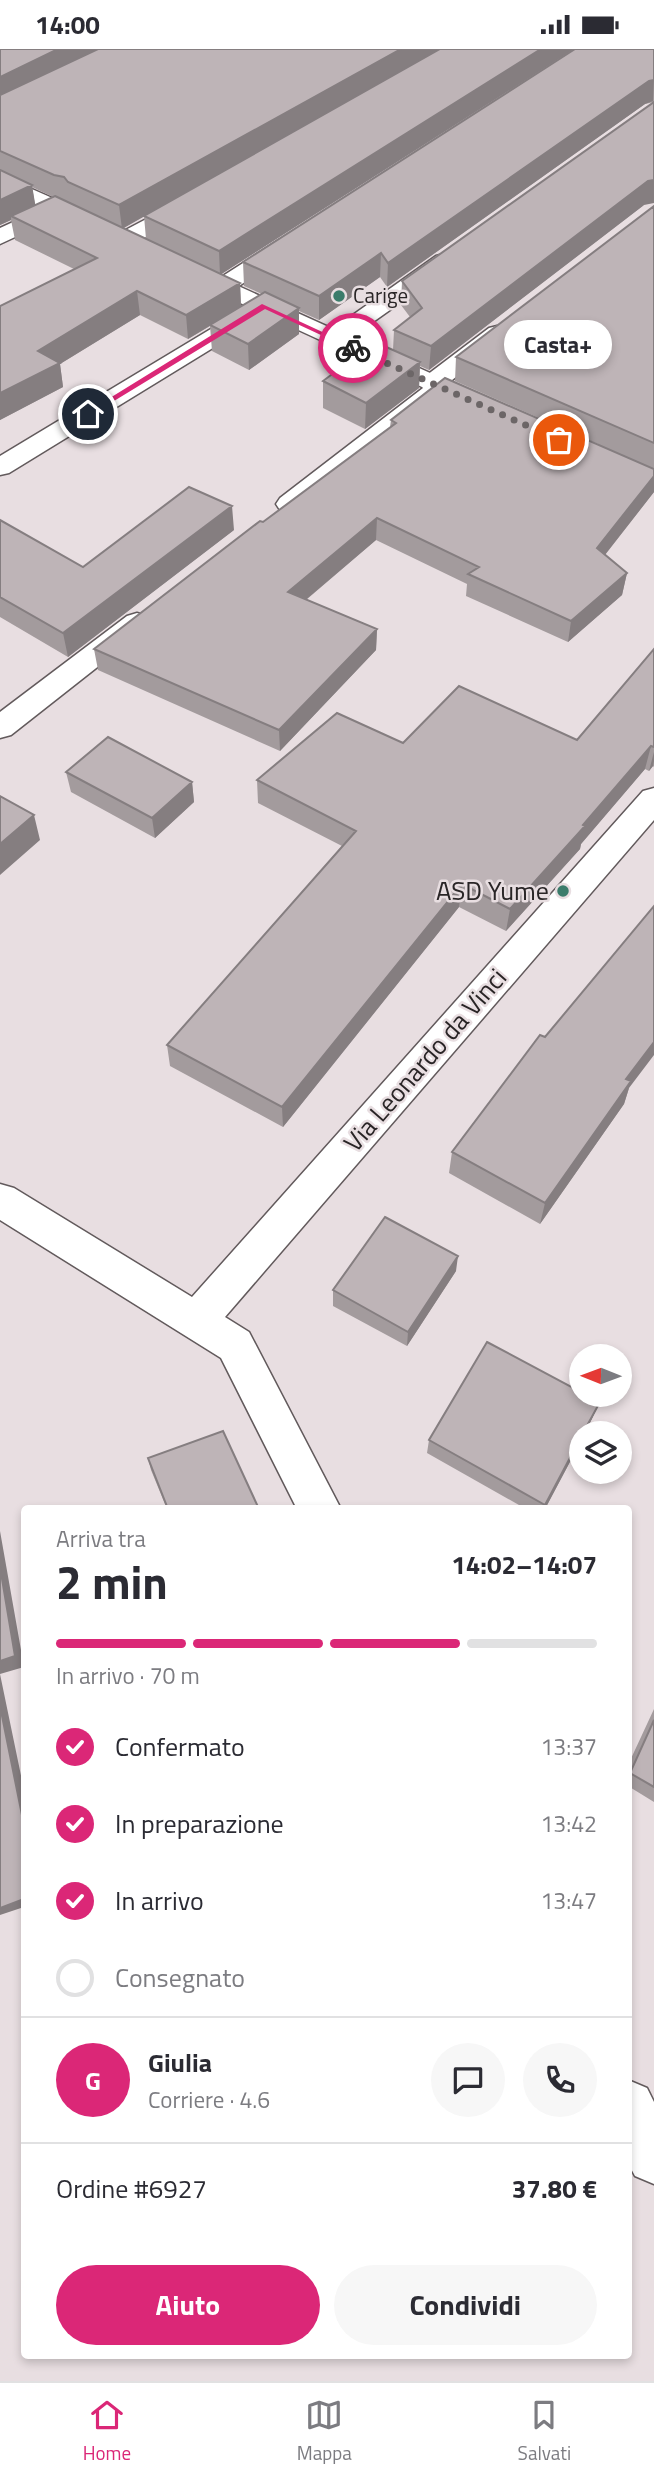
<!DOCTYPE html>
<html lang="it">
<head>
<meta charset="utf-8">
<style>
	body { margin:0; font-family:"Titillium Web",sans-serif; background:#f7f7f7; color:#2b2b33; height:100vh; display:flex; flex-direction:column; font-size:26px; white-space:nowrap }
	* { box-sizing:border-box; margin:0 }
	p { font-size:23px; color:#7c7c81 }
	.icon { flex:none; width:38px; height:38px; fill:none; stroke:currentColor; stroke-width:2; stroke-linecap:round; stroke-linejoin:round }
	.map { position:relative; flex:1; overflow:hidden }
	.details { position:absolute; left:21px; top:1456px; width:611px; height:854px; display:flex; flex-direction:column; background:#fff; border-radius:7px; box-shadow:0 4px 10px #0003 }
	.details>* { flex:none }
	.needle { width:46px; rotate:271deg }
	.controls { position:absolute; left:569px; top:1295px; display:grid; gap:14px }
	.controls a { display:grid; place-items:center; width:63px; height:63px; border-radius:50%; background:#fff; box-shadow:0 4px 10px #0003; font-size:35px }
	.pin { position:absolute; display:grid; place-items:center; width:60px; height:60px; color:#fff; margin:-30px; border:4px solid #fff; border-radius:50%; box-shadow:0 2px 7px #0007 }
	.courier { position:absolute; display:grid; place-items:center; width:70px; height:70px; margin:-35px; border:5px solid #db2777; border-radius:50%; background:#fff; color:#222; box-shadow:0 2px 9px #0007 }
	.bubble { position:absolute; height:49px; border-radius:24px; background:#fff; box-shadow:0 4px 10px #0003; font-size:23px; font-weight:700; line-height:49px; text-align:center }
	.summary em { font-style:normal; font-weight:700 }
	.summary div { display:flex; flex-direction:column-reverse }
	.summary { display:flex; align-items:center; justify-content:space-between; height:119px; padding:0 35px }
	h1 { font-size:46px; font-weight:700; line-height:52px }
	.bar { display:grid; grid-template-columns:repeat(4,1fr); gap:10px 7px; align-content:center; height:84px; padding:0 35px }
	.bar i { height:9px; border-radius:5px; background:#e1e1e2 }
	.bar .current { background:#db2777 }
	.bar p { grid-column:span 4 }
	.line { display:flex; align-items:center; gap:18px; padding:0 35px; border-top:2px solid #e1e1e2 }
	.line div { flex:1 }
	.round { display:grid; place-items:center; flex:none; width:74px; height:74px; border-radius:37px; background:#f7f7f7 }
	ol { padding:0 35px; list-style:none }
	li { display:flex; align-items:center; gap:21px; height:77px }
	li p { margin-inline-start:auto }
	li .icon { padding:7px; border-radius:50%; background:#db2777; color:#fff; stroke-width:4 }
	li:last-child { color:#7c7c81 }
	li i { width:38px; height:38px; border:4px solid #e1e1e2; border-radius:50% }
	.cta { display:flex; gap:14px; margin-top:auto; padding:14px 35px }
	.cta a { flex:1; height:80px; border-radius:42px; background:#db2777; color:#fff; font-size:28px; font-weight:700; line-height:80px; text-align:center }
	.cta a+a { background:#f7f7f7; color:#2b2b33 }
	.status { display:flex; justify-content:space-between; align-items:center; height:49px; padding:0 35px; background:#fff; direction:ltr }
	.status svg { height:19px; fill:currentColor }
	.tabs { display:flex; justify-content:space-around; align-items:center; height:98px; border-top:2px solid #e1e1e2; background:#fff; font-size:19px; color:#7c7c81 }
	.tabs a { display:grid; justify-items:center; gap:4px }
	.tabs .current { color:#db2777 }
	.map>svg:first-child { display:block }
</style>
</head>
<body>
<div class="status"><b>14:00</b><svg viewBox="0 0 49 12"><path d="M0 12V9h3v3zM5 12V6h3v6zM10 12V3h3v9zM15 12V0h3v12zM26 1h20v11H26zM47 4h2v5h-2z"/></svg></div>
<div class="map">
<svg width="654" height="2332" viewBox="0 0 654 2332">
	<rect width="100%" height="100%" fill="#e8dee1"/>
	<g fill="none" stroke-linecap="round" stroke-linejoin="round">
		<g stroke="#625a5c" stroke-width="3">
			<path id="street" d="M190 147 198 149 201 154 198 159 132 196H116L113 191 116 186Z
				M59 152 67 154 70 159 67 164 0 195V179Z
				M287 189 295 191 298 196 295 201 231 242H215L211 237 215 232 279 191Z
				M444 205 452 207 455 212 452 217 342 295 334 297 326 295 322 290 326 285 436 207Z
				M257 255 265 257 269 262 265 267 9 424 0 426V407L249 257Z
				M497 277 505 279 509 284 505 289 442 339 445 344 442 349 298 461 289 463 280 461 276 455 280 449 423 339 420 334 423 329 489 279Z
				M137 564 147 567 151 573 147 579 11 686 0 689V663L127 567Z
				M654 739V771L225 1268 249 1283 341 1460H297L221 1309 0 1171V1135L14 1139 192 1248 643 742Z
				M628 2031 647 2039 654 2053V2135L635 2127 628 2114Z"/>
		</g>
		<g stroke="#625a5c" stroke-width="3">
			<path id="secondary" d="M0 126 100 170 103 175 100 180H84L0 140Z
				M194 217 492 352 496 357 492 362 483 365 474 362 186 229 183 224 186 219Z"/>
		</g>
		<use href="#street" fill="#fff" fill-rule="evenodd"/>
		<use href="#secondary" fill="#fff" fill-rule="evenodd"/>
	</g>
	<path fill="#a39b9d" fill-rule="evenodd" d="M0 0H574L221 225 240 234 241 257 262 245 244 237 243 213 654 0V53L645 55 387 238 380 228 319 271 299 262V285L249 321 212 302 210 277 188 290 140 266 60 315 63 338 0 371V257L74 220 15 191 11 171 0 176ZM32 138 53 148 35 156ZM144 167 146 190 123 179Z
		M644 156 429 321 420 317 419 339 365 380 323 359V332L393 301 394 281 410 268 401 256 402 232Z
		M654 157V443L605 506 627 524 622 546 568 593 466 547 467 535 376 491 306 551 377 580 376 601 280 702 98 621 94 600 390 378 391 371 598 395 455 332 456 308Z
		M0 471 83 518 234 481 68 608 0 568Z
		M654 600V718L653 717 649 722 645 720 581 795 580 800 506 882 459 858 283 1078 170 1017 167 996 342 797 258 754 257 731 403 694 577 691Z
		M66 723 192 733 194 753 155 789 71 743Z
		M629 1039 624 1055 540 1175 449 1124 452 1103Z
		M456 1222 407 1297 333 1257V1241Z
		M600 1353 585 1384H581V1392L545 1460H526L427 1404 429 1391Z
		M148 1409 259 1460H167L151 1421Z
		M654 1660V1753L628 1737V1716Z"/>
	<path fill="#857e80" d="M58 0H106L0 53V28Z
		M401 0H440L122 180 119 156Z
		M541 0H574L220 226 219 202Z
		M654 31 653 52 645 55 387 238 388 214 649 32Z
		M654 131V154L644 156 429 321 431 297 648 132Z
		M32 136 36 160 11 167V171L0 176V151Z
		M381 204 380 228 319 271V247Z
		M240 234 241 258 188 290 186 266Z
		M137 242 140 266 60 315 63 338 0 371V344L38 302Z
		M299 259V285L249 321 248 295Z
		M420 313 419 339 365 380 366 354Z
		M654 427V443L593 521 597 499Z
		M232 457 234 481 68 608 63 584Z
		M377 469 376 491 289 565 288 543Z
		M627 524 622 546 568 593 571 572Z
		M377 580 376 601 280 702 279 681Z
		M651 697 645 720 581 795 580 800 506 882 510 860Z
		M654 703V712L653 717 649 722Z
		M192 733 194 753 155 789 152 769Z
		M34 766 40 791 0 826V795Z
		M462 835 459 858 283 1078 282 1058Z
		M654 993V1006L629 1039 624 1055 540 1175 545 1154 626 1030Z
		M458 1207 456 1222 407 1297 408 1283Z
		M600 1353 585 1384H583Z
		M581 1388V1392L545 1460H543Z
		M0 1482 24 1618 0 1625 24 1741V1776L0 1657Z
		M24 1850V1858L0 1866V1859Z"/>
	<path fill="#beb4b7" stroke="#857e80" stroke-width="2" d="M0 0H58L0 28Z
		M98 0H401L119 156 68 133 64 128 54 126 0 102V46Z
		M440 0H541L219 202 144 167Z
		M575 0H654V31L649 32 388 214 381 204 319 247 243 213Z
		M654 53V131L648 132 431 297 394 281 422 259 402 232Z
		M0 121 32 136 0 151Z
		M55 147 240 234 186 266 137 242 38 302 60 314 0 344V257L97 209 11 167Z
		M654 157V394L456 308Z
		M265 243 299 259 248 295 210 276Z
		M375 293 420 313 366 354 323 332Z
		M445 329 654 420V427L597 499 627 524 571 572 468 525 479 518 377 469 288 543 377 580 279 681 94 600 260 472 263 473 396 374 391 371Z
		M189 438 232 457 63 584 0 548V471L83 518Z
		M654 600V698L651 697 583 776 585 777 510 860 462 835 282 1058 167 996 356 782 257 731 337 664 403 694 459 637 577 691Z
		M108 688 192 733 152 769 66 723Z
		M0 747 34 766 0 795Z
		M654 857V993L626 1030 631 1032 545 1154 452 1103 540 986 545 988Z
		M385 1168 458 1207 408 1283 333 1241Z
		M487 1293 581 1343V1346H587L600 1353 583 1384H581V1388L545 1456 429 1391Z
		M223 1382 259 1460H168L148 1409Z
		M0 1518 15 1607 0 1612Z
		M0 1657 24 1776V1850L0 1859Z
		M654 1671V1738L630 1724Z"/>
	<path fill="#db2777" d="M262 255 357 299 351 300 265 260 91 366 84 365Z"/>
	<g fill="none" stroke-linecap="round" stroke-linejoin="round">
		<path stroke="#6c6667" stroke-width="7" stroke-dasharray="0 12.6" d="M353 299 559 391"/>
	</g>
	<g fill="#3b7c6b" stroke="#e8dee1" stroke-width="2.5">
		<circle cx="339" cy="247" r="7"/>
		<circle cx="563" cy="842" r="7"/>
	</g>
	<g text-anchor="middle" stroke-width="5" stroke-linejoin="round" paint-order="stroke">
		<g font-size="21" fill="#292526" stroke="#e8dee1" text-anchor="start">
			<text x="353" y="254">Carige</text>
		</g>
		<g font-size="26" fill="#292526" stroke="#e8dee1" text-anchor="end">
			<text x="549" y="851">ASD Yume</text>
		</g>
		<g font-size="26" fill="#292526" stroke="#e8dee1">
			<text transform="translate(425 1011) rotate(-49)" y="9">Via Leonardo da Vinci</text>
		</g>
	</g>
</svg>
<div class="controls">
<a><svg class="needle" viewBox="-14 -14 28 28"><path d="M0-13l5 13h-10z" fill="#e53935"/><path d="M0 13l5-13h-10z" fill="#7c7c81"/></svg></a>
<a><svg class="icon" aria-label="layers" viewBox="0 0 24 24"><path d="M12 4l9 5-9 5-9-5zM3 14l9 5 9-5"/></svg></a>
</div>
<div class="pin" style="left:559px;top:391px;background:#ea580c"><svg class="icon" aria-label="bag" viewBox="0 0 24 24"><path d="M5 8h14l-1 12H6zM9 8a3 3 0 0 1 6 0"/></svg></div>
<div class="pin" style="left:88px;top:365px;background:#1f2937"><svg class="icon" aria-label="home" viewBox="0 0 24 24"><path d="M3 11l9-7 9 7M6 9v11h12V9"/></svg></div>
<div class="courier" style="left:353px;top:299px"><svg class="icon" aria-label="bike" viewBox="0 0 24 24"><circle cx="6" cy="16" r="4"/><circle cx="18" cy="16" r="4"/><path d="M6 16l4-8h5l3 8M10 8l3 8H6M13 5h3"/></svg></div>
<div class="bubble" style="left:504px;top:271px;width:108px">Casta+</div>
<section class="details">
<div class="summary"><div><h1>2 min</h1><p>Arriva tra</p></div><em>14:02–14:07</em></div>
<div class="bar"><i class="current"></i><i class="current"></i><i class="current"></i><i></i><p>In arrivo · 70 m</p></div>
<ol>
<li><svg class="icon" aria-label="check" viewBox="0 0 24 24"><path d="M5 12l5 5 9-10"/></svg>Confermato<p>13:37</p></li>
<li><svg class="icon" aria-label="check" viewBox="0 0 24 24"><path d="M5 12l5 5 9-10"/></svg>In preparazione<p>13:42</p></li>
<li><svg class="icon" aria-label="check" viewBox="0 0 24 24"><path d="M5 12l5 5 9-10"/></svg>In arrivo<p>13:47</p></li>
<li><i></i>Consegnato</li>
</ol>
<div class="line" style="height:126px"><b class="round" style="background:#db2777;color:#fff">G</b><div><b>Giulia</b><p>Corriere · 4.6</p></div><a class="round"><svg class="icon" aria-label="chat" viewBox="0 0 24 24"><path d="M4 5h16v11H9l-5 4z"/></svg></a><a class="round"><svg class="icon" aria-label="phone" viewBox="0 0 24 24"><path d="M5 4h4l2 5-3 2q2 4 5 5l2-3 5 2v4C11 20 4 13 5 4z"/></svg></a></div>
<div class="line" style="height:91px"><div>Ordine #6927</div><b>37.80 €</b></div>
<div class="cta"><a>Aiuto</a><a>Condividi</a></div>
</section>
</div>
<nav class="tabs">
<a class="current"><svg class="icon" aria-label="home" viewBox="0 0 24 24"><path d="M3 11l9-7 9 7M6 9v11h12V9"/></svg>Home</a>
<a><svg class="icon" aria-label="map" viewBox="0 0 24 24"><path d="M3 6l6-2 6 2 6-2v14l-6 2-6-2-6 2zM9 4v14M15 6v14"/></svg>Mappa</a>
<a><svg class="icon" aria-label="saved" viewBox="0 0 24 24"><path d="M7 4h10v16l-5-4-5 4z"/></svg>Salvati</a>
</nav>
</body>
</html>
